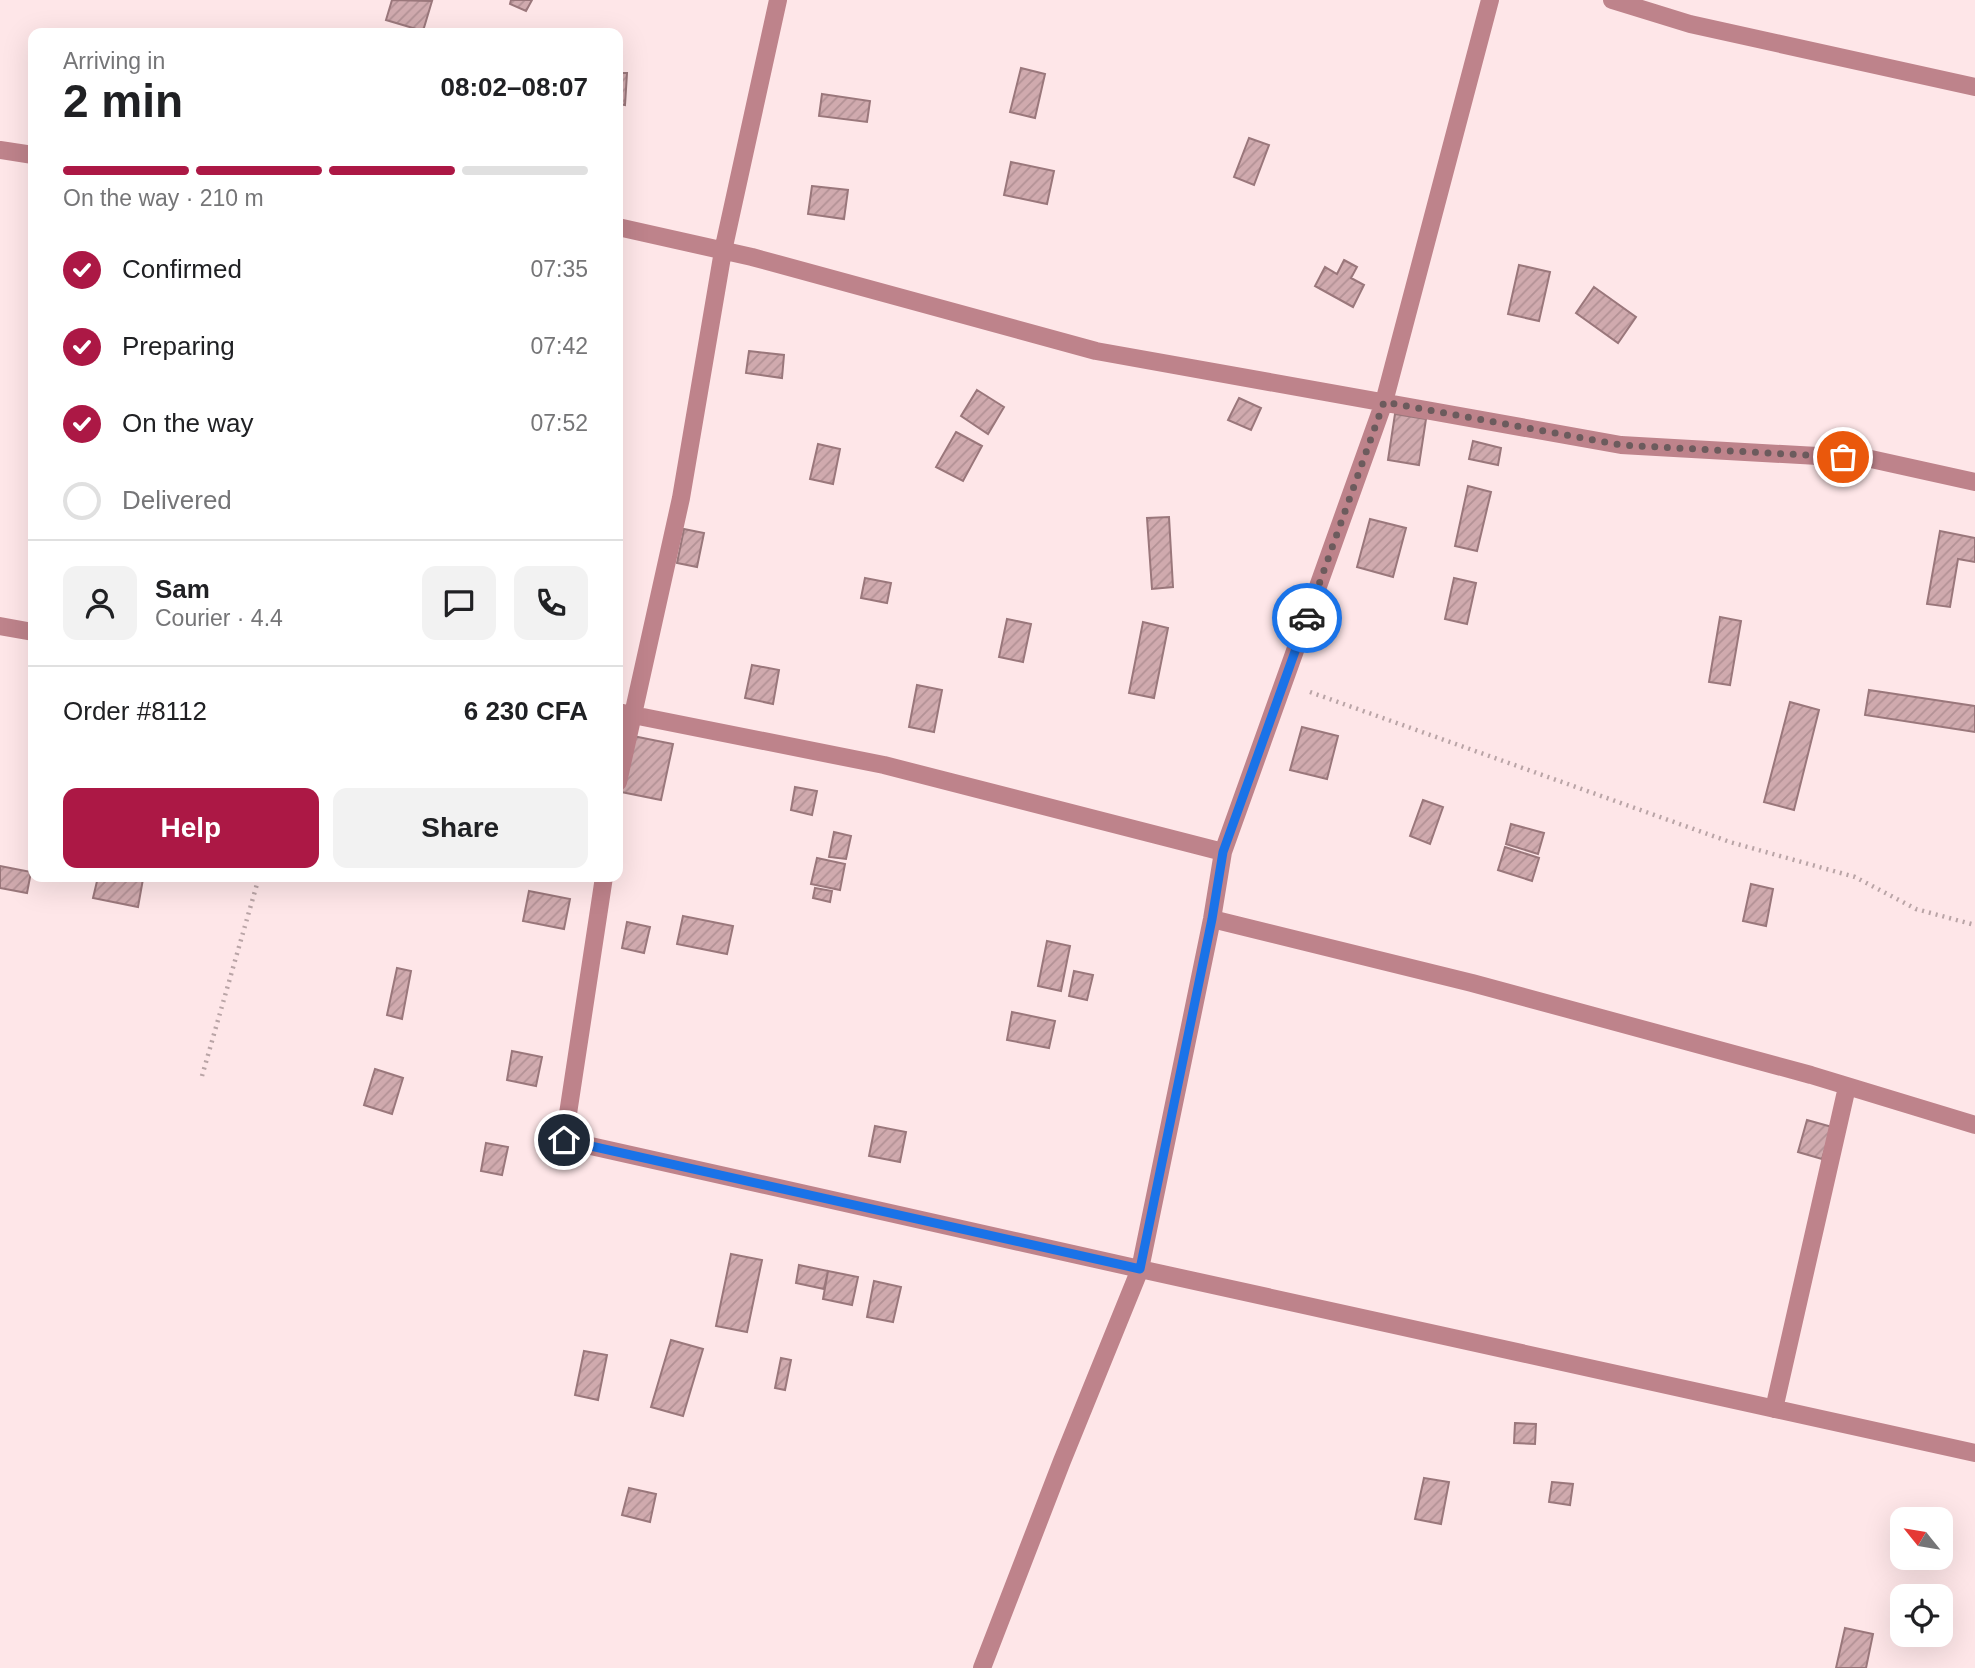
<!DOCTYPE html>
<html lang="en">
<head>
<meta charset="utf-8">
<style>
	body { margin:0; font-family:Arial,sans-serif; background:#f2f2f2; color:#202124; height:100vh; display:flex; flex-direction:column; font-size:26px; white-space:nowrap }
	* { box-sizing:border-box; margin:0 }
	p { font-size:23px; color:#757577 }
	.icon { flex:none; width:38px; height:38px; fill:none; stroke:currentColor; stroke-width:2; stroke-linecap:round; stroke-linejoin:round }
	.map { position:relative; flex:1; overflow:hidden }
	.panel { position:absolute; left:28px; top:28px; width:595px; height:854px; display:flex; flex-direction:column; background:#fff; border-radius:14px; box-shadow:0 7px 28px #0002 }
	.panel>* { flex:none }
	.needle { width:46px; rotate:300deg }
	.controls { position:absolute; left:1890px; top:1507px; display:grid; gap:14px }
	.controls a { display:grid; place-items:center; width:63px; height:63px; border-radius:14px; background:#fff; box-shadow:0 7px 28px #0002; font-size:35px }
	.pin { position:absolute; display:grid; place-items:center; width:60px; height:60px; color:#fff; margin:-30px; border:4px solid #fff; border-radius:50%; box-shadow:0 2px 7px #0007 }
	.courier { position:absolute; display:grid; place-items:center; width:70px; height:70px; margin:-35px; border:5px solid #1a73e8; border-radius:50%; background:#fff; color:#222; box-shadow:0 2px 9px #0007 }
	.overview em { font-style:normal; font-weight:700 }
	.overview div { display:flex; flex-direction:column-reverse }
	.overview { display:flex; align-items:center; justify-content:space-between; height:119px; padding:0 35px }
	h1 { font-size:46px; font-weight:700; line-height:52px }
	.bar { display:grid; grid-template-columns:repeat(4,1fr); gap:10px 7px; align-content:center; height:84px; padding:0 35px }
	.bar i { height:9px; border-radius:5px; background:#e0e0e0 }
	.bar .current { background:#ac1845 }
	.bar p { grid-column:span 4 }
	.line { display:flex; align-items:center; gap:18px; padding:0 35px; border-top:2px solid #e0e0e0 }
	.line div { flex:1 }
	.round { display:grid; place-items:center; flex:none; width:74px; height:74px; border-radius:14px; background:#f2f2f2 }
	ol { padding:0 35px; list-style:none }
	li { display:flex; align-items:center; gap:21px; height:77px }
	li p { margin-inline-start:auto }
	li .icon { padding:7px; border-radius:50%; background:#ac1845; color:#fff; stroke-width:4 }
	li:last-child { color:#757577 }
	li i { width:38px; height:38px; border:4px solid #e0e0e0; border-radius:50% }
	.primary-button { display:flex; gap:14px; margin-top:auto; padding:14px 35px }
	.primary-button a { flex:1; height:80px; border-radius:14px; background:#ac1845; color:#fff; font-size:28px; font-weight:700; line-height:80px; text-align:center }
	.primary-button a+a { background:#f2f2f2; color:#202124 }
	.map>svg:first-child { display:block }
</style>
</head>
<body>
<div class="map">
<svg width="1975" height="1668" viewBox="0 0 1975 1668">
	<defs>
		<pattern id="building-hatch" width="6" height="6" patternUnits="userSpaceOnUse" patternTransform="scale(1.75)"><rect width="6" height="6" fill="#d0aaae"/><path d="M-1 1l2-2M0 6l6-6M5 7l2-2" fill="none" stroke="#b29195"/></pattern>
	</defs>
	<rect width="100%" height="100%" fill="#fee6e8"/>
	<path fill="url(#building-hatch)" stroke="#9a777b" stroke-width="2" d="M392 0 432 1 423 31 386 20Z
		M511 0H532L526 11 510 4Z
		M1021 68 1045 74 1035 118 1010 112Z
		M618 73H627L625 105 618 104Z
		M822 94 870 101 867 122 819 116Z
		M1249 138 1269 145 1254 185 1234 177Z
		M1011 162 1054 171 1047 204 1004 195Z
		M812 186 848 190 844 219 808 214Z
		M1344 260 1357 267 1351 278 1364 285 1353 307 1315 286 1325 267 1337 274Z
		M1519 265 1550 272 1539 321 1508 314Z
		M1594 287 1636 317 1618 343 1576 313Z
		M749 351 784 355 782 378 746 373Z
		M977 390 1004 407 988 434 961 416Z
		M1239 398 1261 408 1251 430 1228 420Z
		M1395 414 1426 419 1419 465 1388 460Z
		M956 432 982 446 963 481 936 467Z
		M1473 441 1501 448 1498 465 1469 459Z
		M818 444 840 449 833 484 810 479Z
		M1468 486 1491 492 1477 551 1455 546Z
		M1169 517 1173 587 1152 589 1147 518Z
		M1370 519 1406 528 1393 577 1357 567Z
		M684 529 704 533 697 567 677 563Z
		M1940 531 1975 538V562L1958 559 1950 607 1927 604Z
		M865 578 891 583 887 603 861 598Z
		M1454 578 1476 583 1467 624 1445 619Z
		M1720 617 1741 621 1730 685 1709 682Z
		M1007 619 1031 624 1023 662 999 657Z
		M1143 622 1168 628 1154 698 1129 693Z
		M752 665 779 670 773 704 745 698Z
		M917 685 942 690 934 732 909 727Z
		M1869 690 1975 706V732L1865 715Z
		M1790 702 1819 710 1794 810 1764 802Z
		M1302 727 1338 736 1327 779 1290 770Z
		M633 736 673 744 661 800 621 792Z
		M795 787 817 791 812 815 791 810Z
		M1423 800 1443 807 1430 844 1410 836Z
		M1511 824 1544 833 1538 854 1506 844Z
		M834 832 851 836 846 859 829 857Z
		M1505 847 1539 858 1532 881 1498 870Z
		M817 858 845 864 840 890 811 884Z
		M0 866 31 872 27 893 0 888Z
		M98 877H131L143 879 138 907 93 898Z
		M1751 884 1773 889 1766 926 1743 921Z
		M815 888 832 891 830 902 813 898Z
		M529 891 570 899 564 929 523 921Z
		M683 916 733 926 727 954 677 944Z
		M627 922 650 927 644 953 622 948Z
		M1047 941 1070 946 1061 991 1038 986Z
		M397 968 411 971 402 1019 387 1015Z
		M1074 971 1093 975 1087 1000 1069 996Z
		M1012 1012 1055 1021 1049 1048 1007 1040Z
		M512 1051 542 1057 536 1086 507 1080Z
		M375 1069 403 1078 392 1114 364 1105Z
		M1807 1120 1832 1127 1822 1159 1798 1152Z
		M875 1126 906 1132 900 1162 869 1156Z
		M486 1143 508 1147 502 1175 481 1171Z
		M731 1254 762 1260 747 1332 716 1326Z
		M799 1265 828 1271 824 1289 796 1283Z
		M828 1271 858 1277 852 1305 823 1299Z
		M874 1281 901 1287 893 1322 867 1317Z
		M671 1340 703 1349 683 1416 651 1407Z
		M584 1351 607 1355 598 1400 575 1395Z
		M781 1358 791 1360 785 1390 775 1388Z
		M1515 1423 1536 1424 1535 1444 1514 1443Z
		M1424 1478 1449 1482 1441 1524 1415 1519Z
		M1552 1482 1573 1484 1570 1505 1549 1502Z
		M629 1488 656 1494 650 1522 622 1515Z
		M1845 1628 1873 1634 1866 1668H1836Z"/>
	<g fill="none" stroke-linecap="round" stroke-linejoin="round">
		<path stroke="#b9a4a6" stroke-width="4.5" stroke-dasharray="2 5" stroke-linecap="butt" d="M1310 692 1730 842 1855 877 1916 909 1975 925
			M202 1076 259 877"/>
		<path stroke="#be838b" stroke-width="18" d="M1612 0 1690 24 1975 87
			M0 150 33 155
			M618 227 752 257 1096 351 1621 445 1871 459 1975 482
			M0 626 33 632
			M618 712 884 765 1223 852
			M618 782 681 498 723 251 778 0
			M604 877 564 1140 1140 1269 1975 1453
			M1212 919 1472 983 1811 1075 1975 1125
			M1774 1409 1847 1087
			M982 1668 1062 1461 1140 1269 1212 919 1223 852 1384 402 1490 0"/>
	</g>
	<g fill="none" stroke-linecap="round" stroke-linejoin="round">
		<path stroke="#6c5b5d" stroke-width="7" stroke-dasharray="0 12.6" d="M1307 618 1384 402 1621 445 1843 457"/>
		<path stroke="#1a73e8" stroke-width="9" d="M564 1140 1140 1269 1212 919 1223 852 1307 618"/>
	</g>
</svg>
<div class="controls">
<a><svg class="needle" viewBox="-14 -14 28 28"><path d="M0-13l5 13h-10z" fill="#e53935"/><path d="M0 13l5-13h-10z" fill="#757577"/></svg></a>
<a><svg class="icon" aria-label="locate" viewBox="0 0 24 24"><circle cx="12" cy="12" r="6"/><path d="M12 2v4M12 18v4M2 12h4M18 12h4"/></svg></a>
</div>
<div class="pin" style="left:1843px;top:457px;background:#ea580c"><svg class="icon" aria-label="bag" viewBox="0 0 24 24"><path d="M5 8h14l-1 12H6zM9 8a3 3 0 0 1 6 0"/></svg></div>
<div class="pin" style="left:564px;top:1140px;background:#1f2937"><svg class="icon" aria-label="home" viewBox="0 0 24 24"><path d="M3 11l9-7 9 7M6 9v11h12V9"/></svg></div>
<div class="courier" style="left:1307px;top:618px"><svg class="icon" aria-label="car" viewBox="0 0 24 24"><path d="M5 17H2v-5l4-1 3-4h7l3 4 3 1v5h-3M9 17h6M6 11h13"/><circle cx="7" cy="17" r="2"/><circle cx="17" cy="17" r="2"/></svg></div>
<section class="panel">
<div class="overview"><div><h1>2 min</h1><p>Arriving in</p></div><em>08:02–08:07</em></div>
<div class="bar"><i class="current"></i><i class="current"></i><i class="current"></i><i></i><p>On the way · 210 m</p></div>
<ol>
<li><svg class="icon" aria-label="check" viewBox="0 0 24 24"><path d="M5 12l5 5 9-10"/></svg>Confirmed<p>07:35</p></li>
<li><svg class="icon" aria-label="check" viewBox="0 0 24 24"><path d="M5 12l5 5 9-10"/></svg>Preparing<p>07:42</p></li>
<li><svg class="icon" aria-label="check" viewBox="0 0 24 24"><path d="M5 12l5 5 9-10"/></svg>On the way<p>07:52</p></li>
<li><i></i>Delivered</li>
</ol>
<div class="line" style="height:126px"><a class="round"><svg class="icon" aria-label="person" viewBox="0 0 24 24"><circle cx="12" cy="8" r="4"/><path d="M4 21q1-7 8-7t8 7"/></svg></a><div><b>Sam</b><p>Courier · 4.4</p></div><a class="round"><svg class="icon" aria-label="chat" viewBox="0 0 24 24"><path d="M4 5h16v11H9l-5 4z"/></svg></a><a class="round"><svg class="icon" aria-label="phone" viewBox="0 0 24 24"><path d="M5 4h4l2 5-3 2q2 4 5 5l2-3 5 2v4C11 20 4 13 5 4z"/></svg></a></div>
<div class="line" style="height:91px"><div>Order #8112</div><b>6 230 CFA</b></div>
<div class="primary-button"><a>Help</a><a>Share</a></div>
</section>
</div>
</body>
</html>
